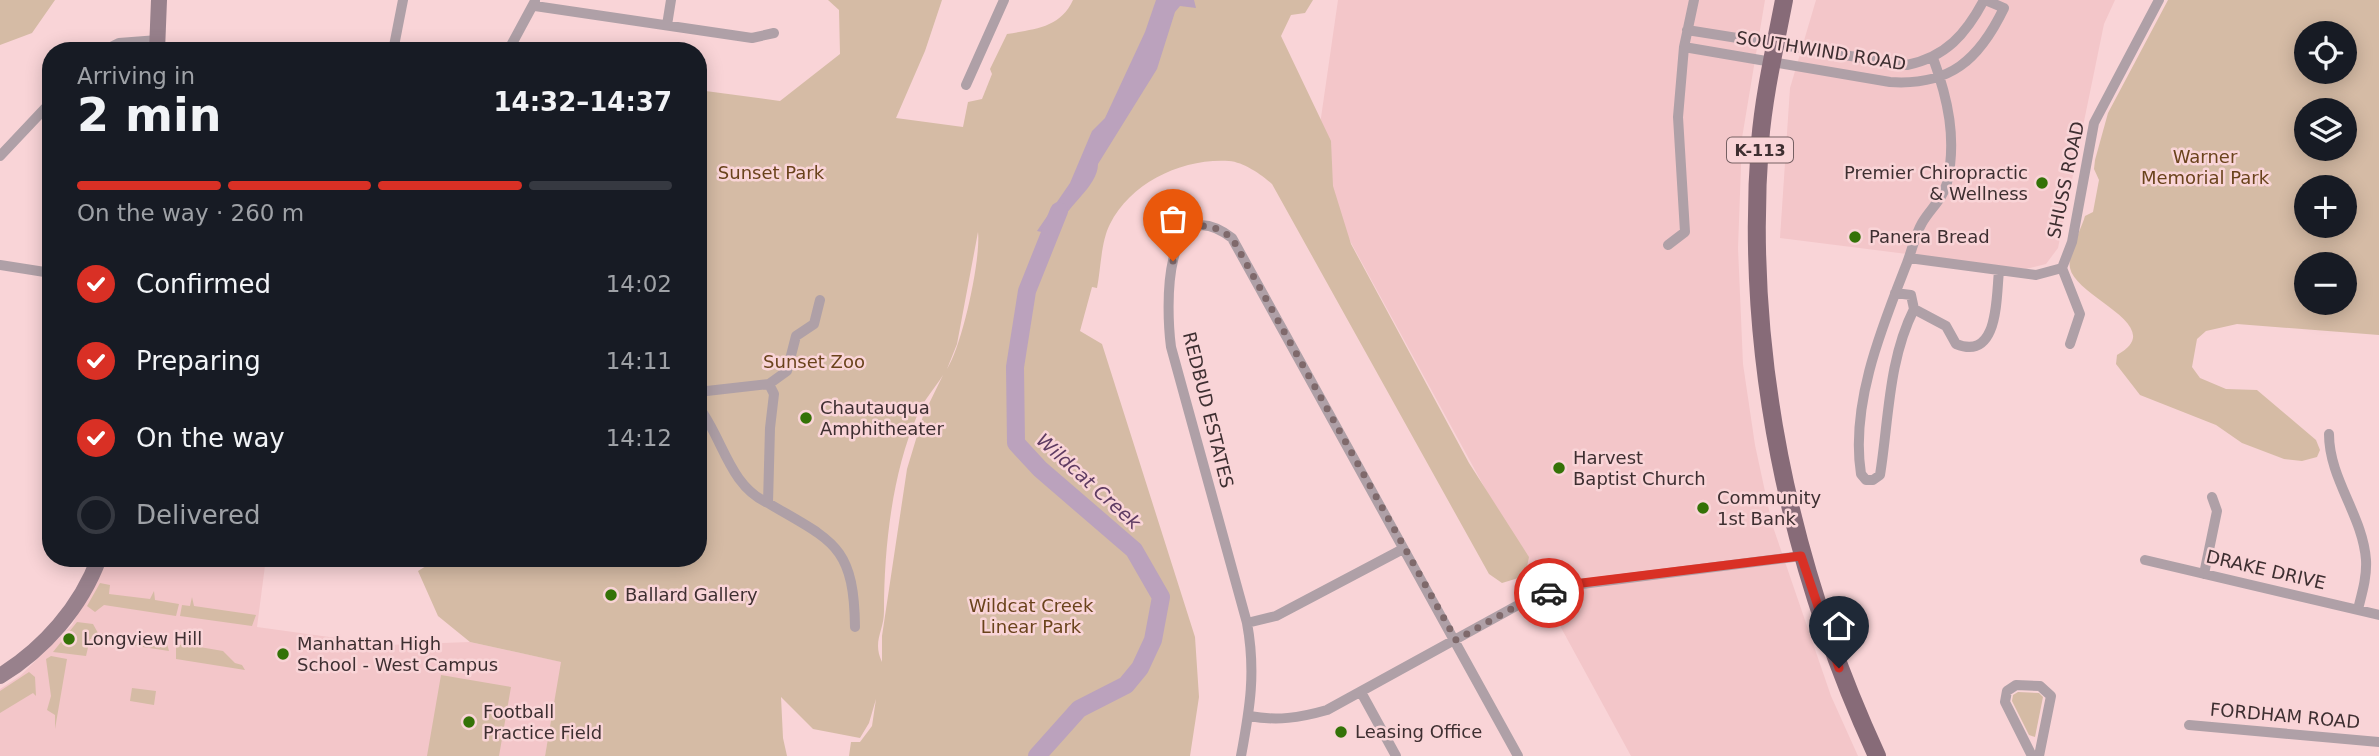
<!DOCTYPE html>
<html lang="en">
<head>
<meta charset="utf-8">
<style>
	body { margin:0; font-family:"DejaVu Sans",sans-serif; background:#242831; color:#f1f3f6; height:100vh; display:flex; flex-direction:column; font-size:26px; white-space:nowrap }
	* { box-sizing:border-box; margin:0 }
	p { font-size:23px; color:#9ea1a6 }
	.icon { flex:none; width:38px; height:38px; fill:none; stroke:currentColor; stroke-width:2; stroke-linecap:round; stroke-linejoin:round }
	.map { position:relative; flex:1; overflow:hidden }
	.details { position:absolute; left:42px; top:42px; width:665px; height:525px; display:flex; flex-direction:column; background:#171b24; border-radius:28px; box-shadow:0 4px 18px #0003 }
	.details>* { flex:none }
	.fabs { position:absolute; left:2294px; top:21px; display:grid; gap:14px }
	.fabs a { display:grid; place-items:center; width:63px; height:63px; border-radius:50%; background:#171b24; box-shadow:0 4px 18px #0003; font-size:35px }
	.pin { position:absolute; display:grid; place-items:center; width:60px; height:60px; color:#fff; margin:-72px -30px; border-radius:50% 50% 50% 0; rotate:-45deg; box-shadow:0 0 7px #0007 }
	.pin .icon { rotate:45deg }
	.courier { position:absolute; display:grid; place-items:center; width:70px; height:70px; margin:-35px; border:5px solid #d93025; border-radius:50%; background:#fff; color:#222; box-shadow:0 2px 9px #0007 }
	.overview em { font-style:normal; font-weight:700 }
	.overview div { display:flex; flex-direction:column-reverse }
	.overview { display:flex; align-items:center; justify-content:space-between; height:119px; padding:0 35px }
	h1 { font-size:46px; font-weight:700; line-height:52px }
	.bar { display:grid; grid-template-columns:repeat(4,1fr); gap:10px 7px; align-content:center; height:84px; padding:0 35px }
	.bar i { height:9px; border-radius:5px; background:#363941 }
	.bar .selected { background:#d93025 }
	.bar p { grid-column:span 4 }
	ol { padding:0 35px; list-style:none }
	li { display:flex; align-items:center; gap:21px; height:77px }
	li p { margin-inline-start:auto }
	li .icon { padding:7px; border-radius:50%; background:#d93025; color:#fff; stroke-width:4 }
	li:last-child { color:#9ea1a6 }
	li i { width:38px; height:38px; border:4px solid #363941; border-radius:50% }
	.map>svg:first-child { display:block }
</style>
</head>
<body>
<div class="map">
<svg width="2379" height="756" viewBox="0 0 2379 756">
	<rect width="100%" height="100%" fill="#f9d4d7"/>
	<path fill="#f3c6c9" d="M1338 0H1765L1742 138 1738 248 1743 364 1755 445 1772 524 1831 696 1858 756H1631L1313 173Z
		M1816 0H2115L2104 24 2058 248 2046 264 2026 269 1780 238 1790 88Z
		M106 558H266L257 627 387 645 470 642 562 662 545 756H0V689L20 676 72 625Z"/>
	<path fill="#d5bba5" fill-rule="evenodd" d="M0 0H55L32 33 0 45Z
		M828 0H942L925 51 896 118 963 127 968 102 982 99 992 74 990 69 1007 34C1035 29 1060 28 1073 0H1313L1305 13 1291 15 1281 36 1331 141 1333 186 1351 244 1469 463 1529 557 1525 576 1502 583 1489 574 1272 184C1261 174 1243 162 1229 161 1183 158 1131 182 1110 224 1101 241 1101 268 1097 288L1092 287 1080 331 1102 344 1195 637 1199 697 1190 756H849L851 742H860L872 726 876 699 869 723 860 738 813 729 781 697 783 738 787 756H545L561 662 470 642 438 616 418 571 439 558H698V90L780 101 840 54 839 10ZM978 232C981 260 962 346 947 369L957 344ZM943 375 923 416 907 469 882 636V662C872 641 884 632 884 611 884 548 892 474 917 416 923 401 935 388 943 375Z
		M2168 0H2379V335L2237 324 2206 331 2197 339 2192 367 2200 378 2226 389 2257 390 2316 440 2320 450 2317 457 2302 461 2284 459 2242 443 2216 425 2140 395 2116 364 2117 355C2170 326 2076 298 2070 268 2067 255 2081 230 2085 216L2093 212 2099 180 2094 169 2095 160 2108 113ZM2306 33H2345V72H2306ZM2306 110H2345V149H2306ZM2306 187H2345V226H2306ZM2306 264H2345V303H2306Z
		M100 583 110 585 109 594 150 599 154 591 155 600 179 604 176 616 104 605 95 612 87 606Z
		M192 597 194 606 256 615 252 626 180 616 182 605 190 606Z
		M77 622 93 624 98 633 167 644 169 651 90 639 86 656 53 652Z
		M182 644 223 651 235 663 242 665 245 670 176 659V647Z
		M51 656 67 659 55 729V715L47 710 51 696 46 659Z
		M29 672 35 677 36 696 33 693 0 713V691Z
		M441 675 511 687 499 756H427Z
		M132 688 156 691 154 705 130 701Z
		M2018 692 2039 693 2043 697 2035 737 2029 735 2012 701 2013 695Z"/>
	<path fill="#bba2bd" d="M1156 0H1194L1196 8 1180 6 1175 12 1157 69 1098 164C1098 188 1063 207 1055 235L1037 231 1070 183 1092 131 1105 118 1145 32Z"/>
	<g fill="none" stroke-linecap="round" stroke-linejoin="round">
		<path stroke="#bba2bd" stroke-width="18" d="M1037 756 1079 709 1126 685 1140 668 1153 640 1161 597 1134 550 1040 469 1016 443 1015 367 1027 291 1059 211"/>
		<path stroke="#afa0a7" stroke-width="10" d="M535 6 752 38 774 33
			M667 25 671 0
			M1687 30 1907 65C1946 57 1966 34 1984 0
			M1684 47 1890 82C1950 86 1979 60 2004 8L1985 0
			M103 51 119 43 158 40
			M393 51 403 0
			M508 51 535 1
			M966 85 1004 0
			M0 156 51 102
			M1668 245 1685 232 1678 117 1684 47 1694 0
			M1909 258 2036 275 2062 268 2072 242 2094 123 2159 0
			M0 265 51 273
			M2062 268 2080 314 2070 344
			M1895 293 1911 295 1914 309C1888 361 1889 419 1880 475L1873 480H1866L1861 474C1850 404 1882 327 1907 263 1912 250 1915 235 1922 223 1930 209 1943 199 1947 183 1957 139 1948 99 1933 58
			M1914 309 1946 326 1956 344C1999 361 1996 298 1999 271
			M769 384 787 371 796 336 814 324 820 300
			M698 392 769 384 774 394 770 428 768 503C832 541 854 544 855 627
			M698 406C723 438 729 486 768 503
			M2329 434C2329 479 2363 516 2366 560 2367 577 2362 593 2358 609
			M381 558H411
			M2145 560 2379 615
			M2204 574 2217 511 2212 497
			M1247 623 1276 616 1403 549
			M1362 694 1396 756
			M1249 716C1277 721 1299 718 1327 710L1529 599 1574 585 1801 556
			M2189 725 2379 742
			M1241 756C1250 708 1256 672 1247 623L1171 347C1166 309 1162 186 1232 238L1518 756
			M2032 756 2005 702 2007 691 2016 685 2040 686 2051 696 2039 756"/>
		<path stroke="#98818c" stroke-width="16" d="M157 51 159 0
			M0 676C44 649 81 607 99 558"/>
		<path stroke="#876b78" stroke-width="18" d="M1784 0C1775 47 1764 94 1760 142 1744 353 1789 565 1877 756"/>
	</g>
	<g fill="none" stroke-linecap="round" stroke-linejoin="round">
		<path stroke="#7f696b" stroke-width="7" stroke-dasharray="0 12.6" d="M1173 261C1181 226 1201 215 1232 238L1456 640 1529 599 1549 593"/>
		<path stroke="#d93025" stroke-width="9" d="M1549 593 1574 584 1801 556 1839 668"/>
	</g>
	<g fill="#347207" stroke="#f9d4d7" stroke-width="2.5">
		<circle cx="2042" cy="183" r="7"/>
		<circle cx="1855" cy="237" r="7"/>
		<circle cx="806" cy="418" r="7"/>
		<circle cx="1559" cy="468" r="7"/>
		<circle cx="1703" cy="508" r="7"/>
		<circle cx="611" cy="595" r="7"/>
		<circle cx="69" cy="639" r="7"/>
		<circle cx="283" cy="654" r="7"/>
		<circle cx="469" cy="722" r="7"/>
		<circle cx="1341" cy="732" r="7"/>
	</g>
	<g text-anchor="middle" stroke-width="5" stroke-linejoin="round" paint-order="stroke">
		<rect fill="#f9d4d7" stroke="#766063" stroke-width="2" x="1727" y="137.5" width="66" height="25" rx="5"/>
		<g font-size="16" font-weight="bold" fill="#3e2f31">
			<text x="1760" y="156">K-113</text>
		</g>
		<g font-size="18" fill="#3e2f31" stroke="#f9d4d7">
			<text transform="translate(1821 51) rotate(9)" y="6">SOUTHWIND ROAD</text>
			<text transform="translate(2066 180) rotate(-78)" y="6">SHUSS ROAD</text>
			<text transform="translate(1208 410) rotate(76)" y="6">REDBUD ESTATES</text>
			<text transform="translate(2266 570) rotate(13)" y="6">DRAKE DRIVE</text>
			<text transform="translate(2285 716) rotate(5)" y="6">FORDHAM ROAD</text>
		</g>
		<g font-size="18" fill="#6a431c" stroke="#f9d4d7">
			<text x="2205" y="163">Warner<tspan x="2205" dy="21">Memorial Park</tspan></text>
			<text x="771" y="179">Sunset Park</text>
			<text x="814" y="368">Sunset Zoo</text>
			<text x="1031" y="612">Wildcat Creek<tspan x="1031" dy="21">Linear Park</tspan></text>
		</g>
		<g font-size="18" fill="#3e2f31" stroke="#f9d4d7" text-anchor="start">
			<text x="2028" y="179" text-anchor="end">Premier Chiropractic<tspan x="2028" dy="21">&amp; Wellness</tspan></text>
			<text x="1869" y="243">Panera Bread</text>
			<text x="820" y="414">Chautauqua<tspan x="820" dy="21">Amphitheater</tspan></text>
			<text x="1573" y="464">Harvest<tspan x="1573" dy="21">Baptist Church</tspan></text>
			<text x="1717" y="504">Community<tspan x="1717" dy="21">1st Bank</tspan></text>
			<text x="625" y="601">Ballard Gallery</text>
			<text x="83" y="645">Longview Hill</text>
			<text x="297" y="650">Manhattan High<tspan x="297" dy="21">School - West Campus</tspan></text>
			<text x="483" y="718">Football<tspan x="483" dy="21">Practice Field</tspan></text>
			<text x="1355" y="738">Leasing Office</text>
		</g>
		<g font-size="19" font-style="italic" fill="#5e3b62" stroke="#f9d4d7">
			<text transform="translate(1089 481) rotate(42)" y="7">Wildcat Creek</text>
		</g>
	</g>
</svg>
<div class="fabs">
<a><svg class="icon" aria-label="locate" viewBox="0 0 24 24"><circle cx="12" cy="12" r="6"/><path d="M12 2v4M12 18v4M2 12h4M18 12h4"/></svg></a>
<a><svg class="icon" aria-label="layers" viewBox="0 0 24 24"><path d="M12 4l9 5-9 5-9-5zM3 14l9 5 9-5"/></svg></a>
<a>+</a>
<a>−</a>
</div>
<div class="pin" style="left:1173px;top:261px;background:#ea580c"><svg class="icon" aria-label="bag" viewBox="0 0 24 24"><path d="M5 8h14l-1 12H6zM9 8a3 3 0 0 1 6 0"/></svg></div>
<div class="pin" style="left:1839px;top:668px;background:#1f2937"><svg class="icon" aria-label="home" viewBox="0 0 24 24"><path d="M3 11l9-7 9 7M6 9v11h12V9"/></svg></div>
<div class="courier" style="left:1549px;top:593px"><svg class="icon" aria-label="car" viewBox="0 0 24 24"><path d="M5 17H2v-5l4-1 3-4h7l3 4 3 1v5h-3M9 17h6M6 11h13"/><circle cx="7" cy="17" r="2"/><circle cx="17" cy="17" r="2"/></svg></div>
<section class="details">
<div class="overview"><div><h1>2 min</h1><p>Arriving in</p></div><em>14:32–14:37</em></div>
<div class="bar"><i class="selected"></i><i class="selected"></i><i class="selected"></i><i></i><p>On the way · 260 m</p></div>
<ol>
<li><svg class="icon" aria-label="check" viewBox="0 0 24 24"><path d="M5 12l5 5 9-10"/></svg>Confirmed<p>14:02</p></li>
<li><svg class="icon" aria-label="check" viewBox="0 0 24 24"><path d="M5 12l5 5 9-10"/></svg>Preparing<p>14:11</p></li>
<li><svg class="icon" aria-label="check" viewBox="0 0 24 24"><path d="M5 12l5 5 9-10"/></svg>On the way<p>14:12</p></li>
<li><i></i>Delivered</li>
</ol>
</section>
</div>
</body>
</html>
